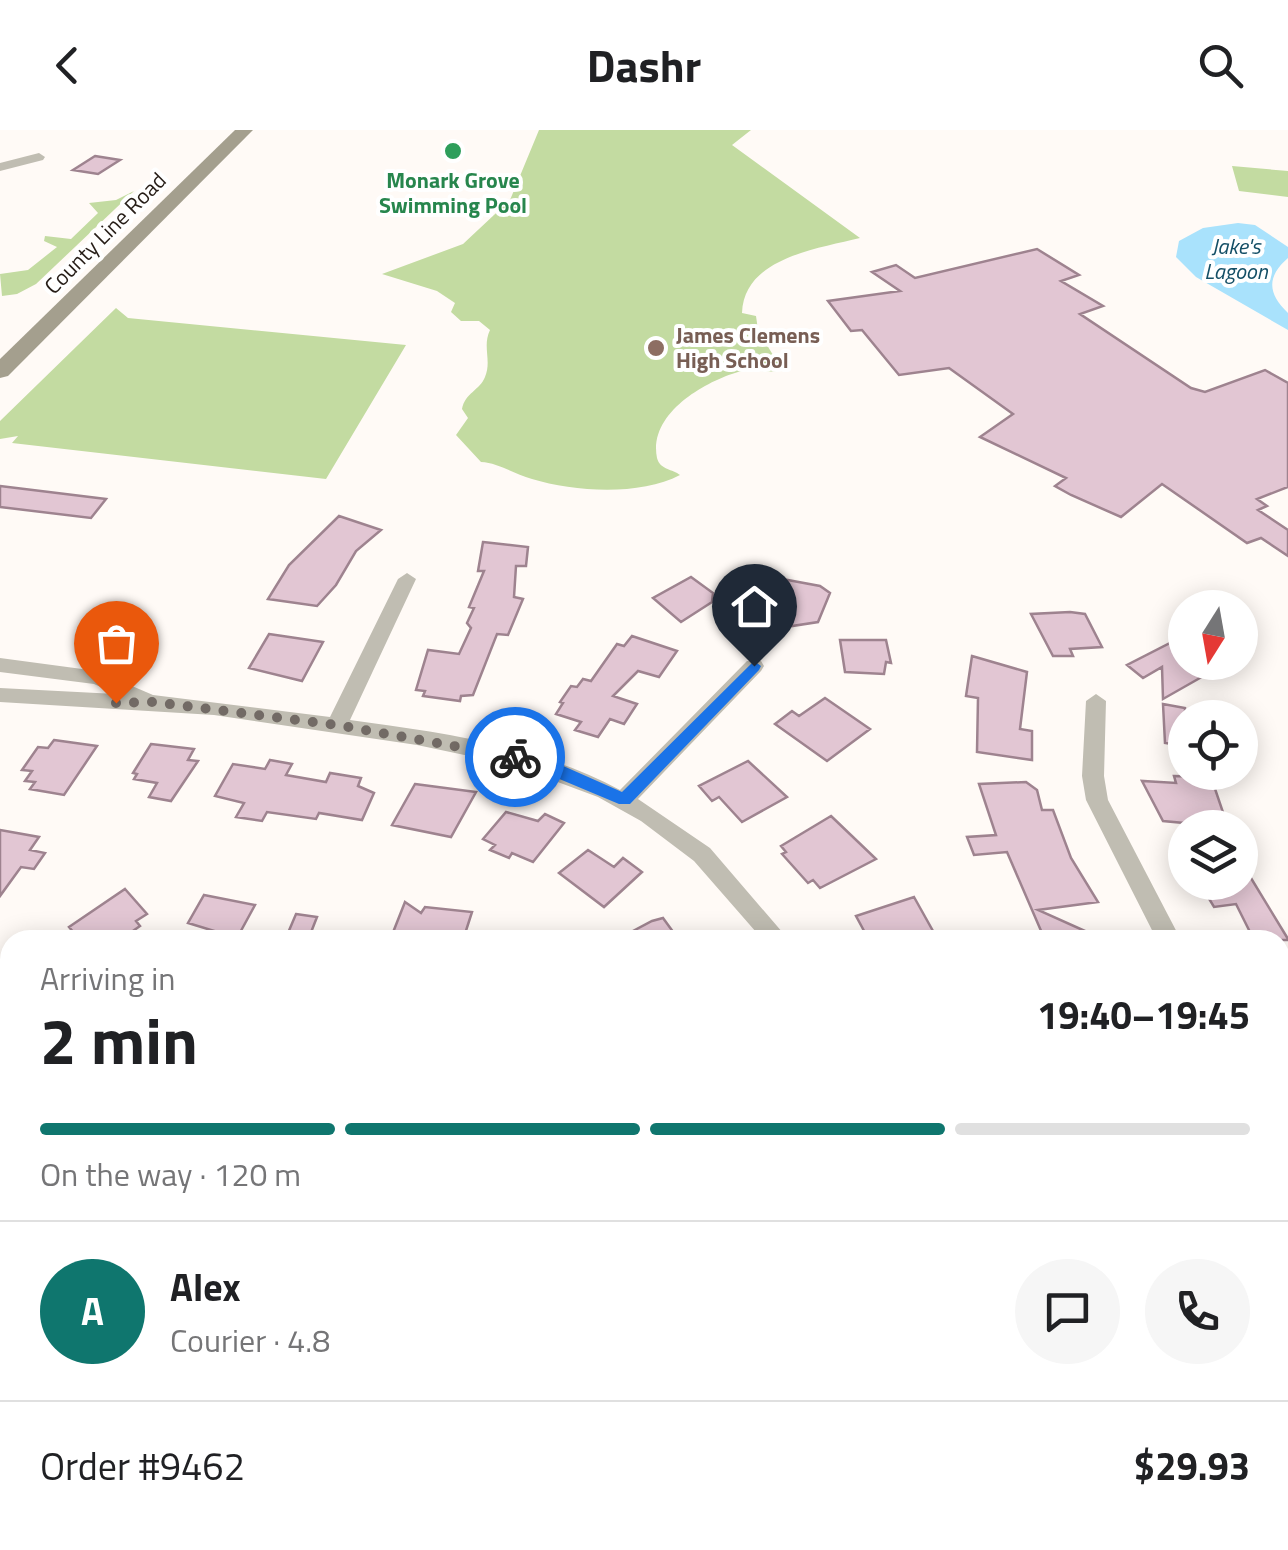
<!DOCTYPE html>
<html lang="en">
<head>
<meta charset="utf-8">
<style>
	body { margin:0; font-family:"Titillium Web",sans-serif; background:#f6f6f6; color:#202124; height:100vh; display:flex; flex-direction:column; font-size:38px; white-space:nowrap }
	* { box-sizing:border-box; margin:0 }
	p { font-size:32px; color:#757577 }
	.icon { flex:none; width:55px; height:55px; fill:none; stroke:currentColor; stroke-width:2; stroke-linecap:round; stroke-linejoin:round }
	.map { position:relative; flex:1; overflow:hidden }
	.panel { position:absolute; left:0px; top:800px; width:1290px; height:620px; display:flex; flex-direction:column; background:#fff; border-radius:30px 30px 0 0; box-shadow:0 5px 25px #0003 }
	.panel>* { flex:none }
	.needle { width:65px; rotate:191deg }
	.buttons { position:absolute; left:1168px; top:460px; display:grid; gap:20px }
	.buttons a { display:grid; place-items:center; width:90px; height:90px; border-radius:50%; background:#fff; box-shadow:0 5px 25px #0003; font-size:50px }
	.pin { position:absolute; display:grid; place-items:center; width:85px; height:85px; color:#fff; margin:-102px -42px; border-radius:50% 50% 50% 0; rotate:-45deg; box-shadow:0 0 10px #0007 }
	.pin .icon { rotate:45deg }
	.courier { position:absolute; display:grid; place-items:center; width:100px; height:100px; margin:-50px; border:8px solid #1a73e8; border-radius:50%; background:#fff; color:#222; box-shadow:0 2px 12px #0007 }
	.head em { font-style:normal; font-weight:700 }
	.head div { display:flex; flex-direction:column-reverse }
	.head { display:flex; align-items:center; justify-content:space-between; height:170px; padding:0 40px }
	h1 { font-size:65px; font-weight:700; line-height:75px }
	.bar { display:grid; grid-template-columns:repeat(4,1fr); gap:15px 10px; align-content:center; height:120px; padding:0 40px }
	.bar i { height:12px; border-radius:8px; background:#e0e0e0 }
	.bar .current { background:#0f766e }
	.bar p { grid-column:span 4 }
	.line { display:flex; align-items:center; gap:25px; padding:0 40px; border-top:2px solid #e0e0e0 }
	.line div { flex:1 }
	.round { display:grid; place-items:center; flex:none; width:105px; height:105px; border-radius:52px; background:#f6f6f6 }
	header { display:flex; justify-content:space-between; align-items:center; height:130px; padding:0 40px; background:#fff; font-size:45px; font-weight:700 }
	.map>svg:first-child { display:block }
</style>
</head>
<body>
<header><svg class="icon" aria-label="back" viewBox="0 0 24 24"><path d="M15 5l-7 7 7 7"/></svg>Dashr<svg class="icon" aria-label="search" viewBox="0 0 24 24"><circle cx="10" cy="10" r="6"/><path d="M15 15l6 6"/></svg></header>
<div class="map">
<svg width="1288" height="1420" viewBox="0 0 1288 1420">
	<rect width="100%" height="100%" fill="#fffaf6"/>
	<path fill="#c3dba1" d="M539 0H751L732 15 860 108C816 119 744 128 742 183L756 186 758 200 782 240C771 244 753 238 738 242 704 252 648 284 657 328 660 340 673 339 680 345 640 366 575 362 532 349 514 344 499 333 481 332L456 305 468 288 462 279C465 263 480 260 485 247 492 230 482 217 490 200L479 191H461L451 182 455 173 437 161 382 144 463 114 510 70Z
		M1232 36 1288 41V67L1239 61Z
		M134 61 36 154 17 164 2 166 0 144 28 140 57 117 44 111 45 106 71 109 98 83 89 73 116 70Z
		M116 178 128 188 406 215 326 349 12 313 18 306 0 309V291Z"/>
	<path fill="#a9e2fc" d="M1238 93 1255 95 1288 117V128C1266 147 1268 164 1288 183V200L1196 147 1176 127 1179 111 1203 98Z"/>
	<path fill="#e2c6d3" stroke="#9e838f" stroke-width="2.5" d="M95 26 120 30 98 44 73 40Z
		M1037 119 1079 145 1061 151 1103 176 1080 184 1191 258 1205 262 1265 240 1288 253V357L1257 369 1267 376 1258 380 1288 400V426L1261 408 1247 413 1162 354 1121 387 1071 365 1055 356 1066 348 980 307 1013 284 949 238 899 245 862 200 851 201 828 171 900 161 872 142 896 135 915 148Z
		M0 356 106 369 91 388 0 377Z
		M339 386 381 400 356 421 336 455 317 476 268 469 289 435Z
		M483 412 528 417 526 436H516L514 467 523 469 508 505 497 504 473 565 461 566 460 571 423 566 425 561 416 560 428 520 459 524 471 498 467 493 474 478 469 477 484 441H478Z
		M691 447 713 463 712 472 681 492 653 468Z
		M777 448 820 456 830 463 818 492 792 496 785 481 765 477Z
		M1070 482 1085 484 1102 517 1070 519 1073 526H1053L1031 484Z
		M269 504 323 512 302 551 249 538Z
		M632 506 677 521 659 547 638 541 613 566 637 574 624 594 610 589 598 607 575 600 581 592 556 584 563 573 560 572 571 556 577 557 583 549 591 551 617 514 624 516Z
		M840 510H886L891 533 886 532 884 544 845 542Z
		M1174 511 1185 518V532H1228L1163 569 1162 537 1143 548 1127 535Z
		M972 526 1027 542 1020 599 1032 601V630L977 622 978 568 966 566Z
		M825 568 870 599 827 631 775 594 792 581 799 586Z
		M1163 574 1185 578V616L1165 613Z
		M54 610 97 616 64 665 30 659 35 652 25 651 32 641 22 640 38 617 48 618Z
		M151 614 194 619 188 630 198 631 171 671 149 667 157 653 134 649 137 644 133 643Z
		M270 630 292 634 286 645 326 652 330 643 361 648 358 656 374 663 362 690 319 683 316 689 267 682 262 691 236 687 244 673 215 666 233 634 265 639Z
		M748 631 787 667 742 692 719 667 712 671 699 656Z
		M1174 646 1211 647 1228 697 1163 691 1142 651 1176 653Z
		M1026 652 1037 660 1042 680H1053L1071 728 1098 772 1038 780 1105 810H1045L1007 722 974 725 967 707 996 705 979 654Z
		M415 654 476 662 451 707 392 695Z
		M506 682 538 691 545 684 564 693 533 732 512 723 509 728 490 720 495 715 483 709Z
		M831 686 876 729 820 758 813 750 808 753 782 724 786 722 781 716Z
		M0 700 39 707 30 720 45 723 34 739 21 737 0 766Z
		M588 720 614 737 623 728 642 742 604 777 559 743Z
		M1240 730 1288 809V810H1254L1236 774 1214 777 1199 752H1240Z
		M125 759 147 784 136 791 140 796 120 810H80L69 797Z
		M204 765 255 775 237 808 188 793Z
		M914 767 938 810H869L856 786Z
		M405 772 421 783 425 777 472 782 463 810H390Z
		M296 784 317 787 308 810H285Z
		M663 788 679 810H616L652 791Z"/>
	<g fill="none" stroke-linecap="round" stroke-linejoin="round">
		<path fill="#c0bdb2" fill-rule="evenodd" d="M39 23 45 27 43 30 0 41V33Z
			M407 443 416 449 350 590C440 602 539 616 620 660L747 531H761L764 536 761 541 638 669 710 718 789 810H763L694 731 641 691 598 667 512 635 417 615 214 585 0 572V558L116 564 94 554 0 542V528L97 541 153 565 330 587 398 449Z
			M1096 564 1106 571 1104 646 1108 670 1181 810H1157L1086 670 1082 646 1086 571Z
			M1280 1031 1288 1034V1081L1280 1077Z
			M10 1164V1210L0 1214V1168Z
			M0 1291 10 1293V1325L0 1323Z
			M381 1410H415L412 1420H378Z
			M428 1410H501L505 1420H433Z
			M851 1410H885V1420H851Z"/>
		<path fill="#a49f8e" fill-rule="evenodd" d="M235 0H253L8 246 0 248V229Z"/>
	</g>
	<path fill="#1a73e8" d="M754 531 761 536 759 540 630 674H619L507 627 515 621 552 631 622 662Z"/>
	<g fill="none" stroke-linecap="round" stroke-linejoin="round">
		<path stroke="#726a65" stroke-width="10" stroke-dasharray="0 18" d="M116 573 153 572 337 595 515 627"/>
	</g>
	<circle fill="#2e9e5b" stroke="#fff" stroke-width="4" cx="453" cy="21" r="10"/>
	<circle fill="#8d6e63" stroke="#fff" stroke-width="4" cx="656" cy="218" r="10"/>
	<g text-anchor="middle" stroke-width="8" stroke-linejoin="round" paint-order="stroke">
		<g font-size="22" font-weight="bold" fill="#27864d" stroke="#fff">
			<text x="453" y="58">Monark Grove<tspan x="453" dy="25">Swimming Pool</tspan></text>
		</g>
		<g font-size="22" fill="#261d17" stroke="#fff">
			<text transform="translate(105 103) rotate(-45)" y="8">County Line Road</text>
		</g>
		<g font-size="22" font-style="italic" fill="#144f66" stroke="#fff">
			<text x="1236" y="124">Jake's<tspan x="1236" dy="25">Lagoon</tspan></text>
		</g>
		<g font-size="22" font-weight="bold" fill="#785e54" stroke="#fff" text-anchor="start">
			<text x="676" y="213">James Clemens<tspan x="676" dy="25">High School</tspan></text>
		</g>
	</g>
</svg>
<div class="buttons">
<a><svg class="needle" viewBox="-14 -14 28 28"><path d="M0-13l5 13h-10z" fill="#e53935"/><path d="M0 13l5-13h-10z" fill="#757577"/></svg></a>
<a><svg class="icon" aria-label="locate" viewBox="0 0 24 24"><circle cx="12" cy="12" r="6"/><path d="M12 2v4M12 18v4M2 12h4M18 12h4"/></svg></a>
<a><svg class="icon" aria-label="layers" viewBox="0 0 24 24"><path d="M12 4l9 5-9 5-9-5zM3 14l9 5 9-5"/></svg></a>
</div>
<div class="pin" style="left:116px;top:573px;background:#ea580c"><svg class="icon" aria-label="bag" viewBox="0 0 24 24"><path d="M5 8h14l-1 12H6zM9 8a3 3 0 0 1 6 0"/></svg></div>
<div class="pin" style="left:754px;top:536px;background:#1f2937"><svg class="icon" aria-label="home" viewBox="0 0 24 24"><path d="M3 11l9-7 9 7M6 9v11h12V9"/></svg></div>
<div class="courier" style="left:515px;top:627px"><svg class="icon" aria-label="bike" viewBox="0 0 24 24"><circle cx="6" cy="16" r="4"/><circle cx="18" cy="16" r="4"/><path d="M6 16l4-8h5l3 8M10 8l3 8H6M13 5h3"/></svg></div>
<section class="panel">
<div class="head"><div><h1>2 min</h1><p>Arriving in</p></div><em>19:40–19:45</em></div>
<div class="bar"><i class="current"></i><i class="current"></i><i class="current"></i><i></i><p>On the way · 120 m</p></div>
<div class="line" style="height:180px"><b class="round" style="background:#0f766e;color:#fff">A</b><div><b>Alex</b><p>Courier · 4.8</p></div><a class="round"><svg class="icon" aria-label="chat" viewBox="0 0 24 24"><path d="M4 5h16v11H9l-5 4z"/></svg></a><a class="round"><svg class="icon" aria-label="phone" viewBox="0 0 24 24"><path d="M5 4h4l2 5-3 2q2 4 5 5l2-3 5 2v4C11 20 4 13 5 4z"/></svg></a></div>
<div class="line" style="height:130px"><div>Order #9462</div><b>$29.93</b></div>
</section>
</div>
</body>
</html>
